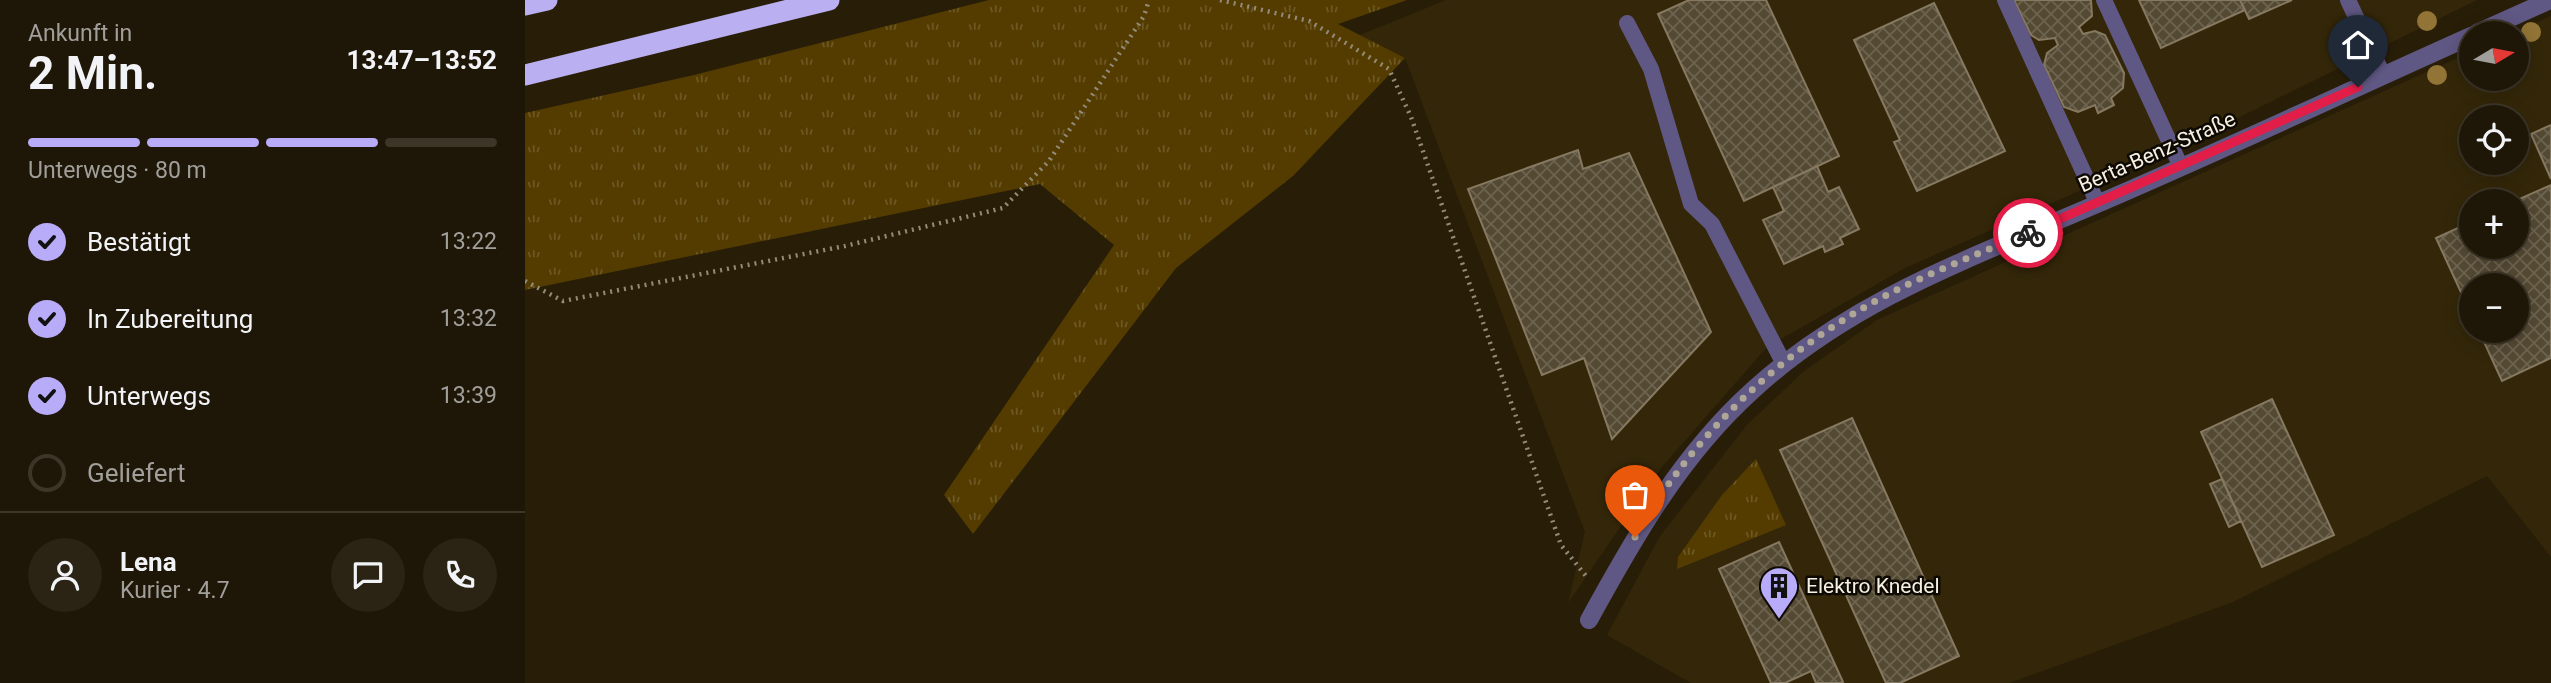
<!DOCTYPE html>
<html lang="de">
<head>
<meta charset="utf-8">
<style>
	body { margin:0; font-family:Roboto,sans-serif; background:#2b2314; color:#f1f3f6; height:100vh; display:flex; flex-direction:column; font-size:26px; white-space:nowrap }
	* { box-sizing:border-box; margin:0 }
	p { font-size:23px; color:#a19f9b }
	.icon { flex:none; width:38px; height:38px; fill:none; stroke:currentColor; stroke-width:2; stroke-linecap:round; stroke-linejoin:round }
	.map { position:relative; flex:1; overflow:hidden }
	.details { display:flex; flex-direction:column; background:#1e1606; width:525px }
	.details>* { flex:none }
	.needle { width:46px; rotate:80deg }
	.fabs { position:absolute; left:1934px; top:21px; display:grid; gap:14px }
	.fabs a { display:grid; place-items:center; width:70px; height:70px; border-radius:50%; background:#1e1606; box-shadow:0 4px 18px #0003,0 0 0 2px #3c3528; font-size:35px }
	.pin { position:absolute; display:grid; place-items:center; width:60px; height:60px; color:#fff; margin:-72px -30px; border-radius:50% 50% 50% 0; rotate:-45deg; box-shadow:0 0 7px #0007 }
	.pin .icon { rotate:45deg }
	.courier { position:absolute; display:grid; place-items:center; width:70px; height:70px; margin:-35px; border:5px solid #e11d48; border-radius:50%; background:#fff; color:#222; box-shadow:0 2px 9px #0007 }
	.head em { font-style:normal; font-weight:700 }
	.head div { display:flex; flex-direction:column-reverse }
	.head { display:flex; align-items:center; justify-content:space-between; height:119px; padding:0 28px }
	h1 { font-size:46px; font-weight:700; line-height:52px }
	.bar { display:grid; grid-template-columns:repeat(4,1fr); gap:10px 7px; align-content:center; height:84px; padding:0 28px }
	.bar i { height:9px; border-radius:5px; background:#3c3528 }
	.bar .selected { background:#b8abf7 }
	.bar p { grid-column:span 4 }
	.line { display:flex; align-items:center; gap:18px; padding:0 28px; border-top:2px solid #3c3528 }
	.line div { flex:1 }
	.round { display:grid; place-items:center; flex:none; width:74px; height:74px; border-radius:37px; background:#2b2314 }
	ol { padding:0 28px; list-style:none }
	li { display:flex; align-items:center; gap:21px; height:77px }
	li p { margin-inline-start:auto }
	li .icon { padding:7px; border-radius:50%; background:#b8abf7; color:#111; stroke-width:4 }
	li:last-child { color:#a19f9b }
	li i { width:38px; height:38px; border:4px solid #3c3528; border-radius:50% }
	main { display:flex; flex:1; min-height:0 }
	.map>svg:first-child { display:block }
</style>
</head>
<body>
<main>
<section class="details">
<div class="head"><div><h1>2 Min.</h1><p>Ankunft in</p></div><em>13:47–13:52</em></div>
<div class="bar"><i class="selected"></i><i class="selected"></i><i class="selected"></i><i></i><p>Unterwegs · 80 m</p></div>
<ol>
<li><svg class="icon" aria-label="check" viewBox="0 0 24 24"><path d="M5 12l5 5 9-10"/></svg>Bestätigt<p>13:22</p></li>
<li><svg class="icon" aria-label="check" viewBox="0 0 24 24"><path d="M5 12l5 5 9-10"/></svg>In Zubereitung<p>13:32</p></li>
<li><svg class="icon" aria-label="check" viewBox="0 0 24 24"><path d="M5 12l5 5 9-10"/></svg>Unterwegs<p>13:39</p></li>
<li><i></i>Geliefert</li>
</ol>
<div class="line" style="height:126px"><a class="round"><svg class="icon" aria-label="person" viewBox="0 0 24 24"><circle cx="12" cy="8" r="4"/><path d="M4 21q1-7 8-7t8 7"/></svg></a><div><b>Lena</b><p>Kurier · 4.7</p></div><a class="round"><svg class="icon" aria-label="chat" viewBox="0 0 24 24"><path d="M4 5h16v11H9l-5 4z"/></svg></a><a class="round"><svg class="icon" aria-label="phone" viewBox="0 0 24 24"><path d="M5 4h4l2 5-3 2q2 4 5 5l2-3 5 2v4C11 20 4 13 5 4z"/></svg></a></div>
</section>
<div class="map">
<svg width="2026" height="683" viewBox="0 0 2026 683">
	<defs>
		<pattern id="grass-tufts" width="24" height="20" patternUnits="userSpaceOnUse" patternTransform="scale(1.75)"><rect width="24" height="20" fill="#543c00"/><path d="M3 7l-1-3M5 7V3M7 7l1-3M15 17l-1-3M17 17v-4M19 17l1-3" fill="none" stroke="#6d5825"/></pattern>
		<pattern id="building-cross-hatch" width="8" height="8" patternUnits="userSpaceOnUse" patternTransform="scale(1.75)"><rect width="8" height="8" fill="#544933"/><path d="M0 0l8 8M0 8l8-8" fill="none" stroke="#6d6450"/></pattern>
	</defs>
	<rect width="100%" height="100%" fill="#281e08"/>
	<path fill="#342709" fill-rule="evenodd" d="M921 0H1952L1656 146 1380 268 1242 347 1136 468 1043 603 1060 532 880 58 823 40Z
		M2026 16V557L1962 476 1708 602 1484 683H1166L1082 635 1135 536 1222 425 1278 372 1352 320 1946 52V79H1992V33H1987ZM1946 117H1992V163H1946ZM1946 201H1992V247H1946ZM1946 285H1992V331H1946Z"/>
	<path fill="url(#grass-tufts)" d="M464 0H882L813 24 880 58 768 176 651 268 448 534 419 495 589 245 515 184 0 290V113L169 75Z
		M1231 459 1261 525 1152 569 1153 557 1197 495Z"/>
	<path fill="url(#building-cross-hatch)" stroke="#867962" stroke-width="2" d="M1164 0H1241L1314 156 1219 201 1133 14Z
		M1489 0H1566L1567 16 1554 27 1558 34 1570 31 1580 35 1599 73 1598 88 1586 98 1589 105 1573 113 1570 105 1553 112 1539 107 1519 65 1522 53 1533 45 1530 38 1514 40 1506 35Z
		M1614 0H1715L1720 10 1636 48Z
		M1715 0H1767L1724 19Z
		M1409 3 1480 151 1392 191 1369 142 1375 140 1329 40Z
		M2026 125V179L2006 134Z
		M1053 150 1058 169 1104 153 1186 332 1087 439 1059 358 1017 375 943 189Z
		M1292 166 1303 192 1314 187 1334 229 1315 238 1318 244 1300 252 1298 246 1259 264 1238 220 1259 211 1248 187Z
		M2026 185V358L1977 381 1954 331H1992V285H1946V314L1911 238 1946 222V247H1992L1990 201Z
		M1747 399 1809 535 1737 567 1676 432Z
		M1327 418 1434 656 1375 683H1361L1255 450Z
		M1697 479 1716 521 1704 527 1685 484Z
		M1254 542 1318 682 1315 683H1291L1286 671 1260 683H1246L1194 569Z"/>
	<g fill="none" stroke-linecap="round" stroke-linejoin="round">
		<path stroke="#938b79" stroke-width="4.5" stroke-dasharray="2 5" stroke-linecap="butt" d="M695 0 784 21 864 69 886 117 1036 545 1061 576
			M0 281 38 301 320 246 478 208 524 161 619 16 624 0"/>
		<path stroke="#605884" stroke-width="16" d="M1480 0 1573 204
			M1579 0 1656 167
			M1823 0 1858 75
			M1102 23 1126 69 1166 204 1187 224 1259 364"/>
		<path stroke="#605884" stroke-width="18" d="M1952 33 2025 0
			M1064 620C1110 536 1156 455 1228 390 1329 298 1449 257 1572 204 1698 150 1821 92 1946 36"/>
		<path stroke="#baaff1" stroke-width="21" d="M0 5 22 0
			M0 75 304 0"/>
	</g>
	<g fill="#927436">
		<circle cx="1902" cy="21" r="10"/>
		<circle cx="2006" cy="32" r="10"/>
		<circle cx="1912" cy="75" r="10"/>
	</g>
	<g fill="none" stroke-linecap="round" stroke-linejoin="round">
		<path stroke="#aea696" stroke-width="7" stroke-dasharray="0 12.6" d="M1110 537C1161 445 1243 364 1333 311 1387 279 1446 257 1503 233"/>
		<path stroke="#e11d48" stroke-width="9" d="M1503 233 1833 87"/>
	</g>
	<defs>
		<g id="building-pin" transform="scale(2.0125)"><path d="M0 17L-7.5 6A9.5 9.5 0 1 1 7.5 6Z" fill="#b8abf7" stroke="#0d0903"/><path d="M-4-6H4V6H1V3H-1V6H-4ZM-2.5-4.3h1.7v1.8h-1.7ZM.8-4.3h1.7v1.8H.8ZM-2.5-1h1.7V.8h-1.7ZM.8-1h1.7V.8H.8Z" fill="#111"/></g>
	</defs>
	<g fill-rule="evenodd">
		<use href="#building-pin" x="1254" y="586"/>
	</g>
	<g text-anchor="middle" stroke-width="5" stroke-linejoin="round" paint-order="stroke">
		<g font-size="21" fill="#f6efe2" stroke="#0d0903">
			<text transform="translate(1632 152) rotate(-24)" y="7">Berta-Benz-Straße</text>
		</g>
		<g font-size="21" fill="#f6efe2" stroke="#0d0903" text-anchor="start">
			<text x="1281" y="593">Elektro Knedel</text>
		</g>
	</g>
</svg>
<div class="fabs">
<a><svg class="needle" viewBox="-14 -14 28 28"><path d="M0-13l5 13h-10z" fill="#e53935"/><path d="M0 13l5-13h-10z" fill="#a19f9b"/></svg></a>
<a><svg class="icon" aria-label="locate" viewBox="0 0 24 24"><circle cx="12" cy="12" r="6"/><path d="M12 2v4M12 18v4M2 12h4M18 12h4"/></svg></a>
<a>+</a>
<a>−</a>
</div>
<div class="pin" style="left:1110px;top:537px;background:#ea580c"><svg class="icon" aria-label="bag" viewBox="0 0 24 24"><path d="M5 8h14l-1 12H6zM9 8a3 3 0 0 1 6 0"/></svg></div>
<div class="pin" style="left:1833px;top:87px;background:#1f2937"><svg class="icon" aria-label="home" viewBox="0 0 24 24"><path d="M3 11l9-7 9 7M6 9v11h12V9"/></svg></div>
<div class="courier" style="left:1503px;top:233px"><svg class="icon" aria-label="bike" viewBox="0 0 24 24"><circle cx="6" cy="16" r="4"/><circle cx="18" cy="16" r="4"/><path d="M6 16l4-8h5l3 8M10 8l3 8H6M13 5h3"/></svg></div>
</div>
</main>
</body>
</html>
